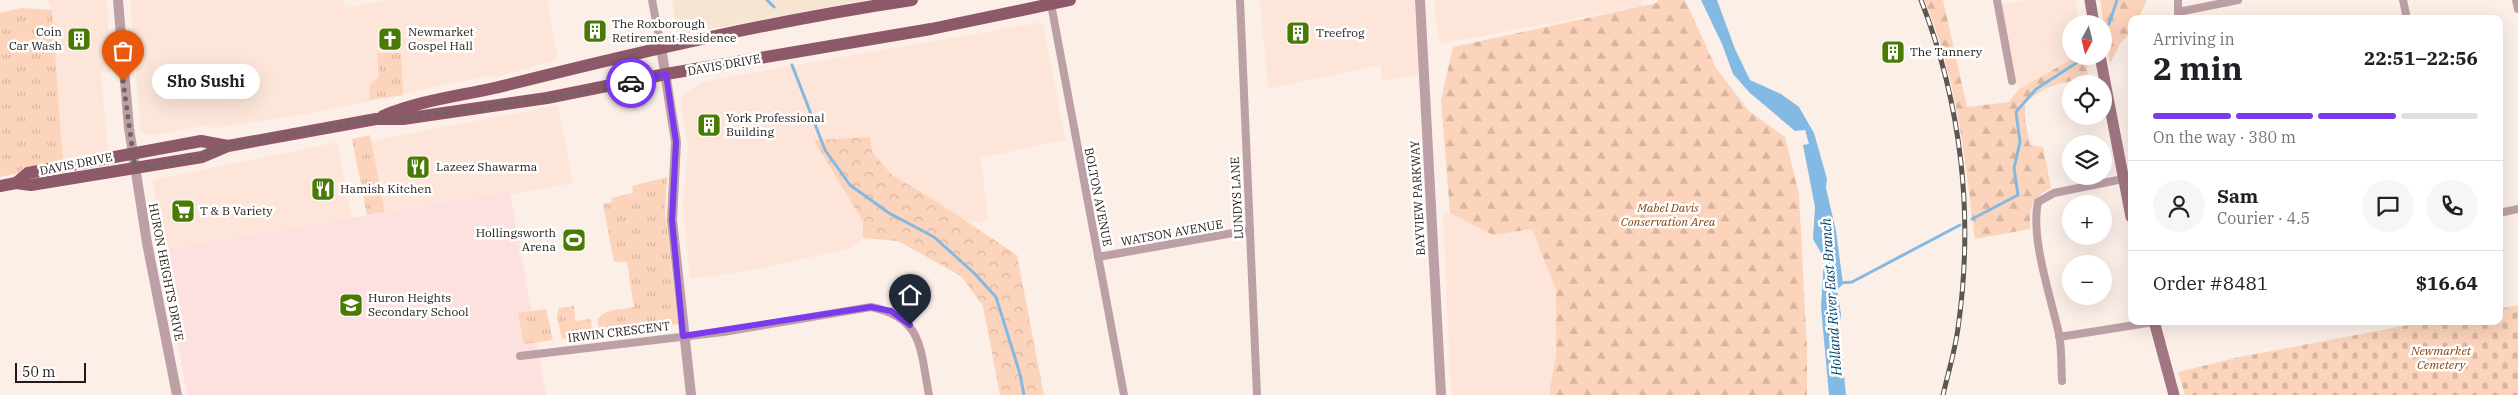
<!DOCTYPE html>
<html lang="en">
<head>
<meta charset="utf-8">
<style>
	body { margin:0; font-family:"IBM Plex Serif",serif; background:#f6f6f6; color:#202124; height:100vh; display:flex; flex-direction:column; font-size:19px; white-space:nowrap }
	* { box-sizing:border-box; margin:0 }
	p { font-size:16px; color:#757577 }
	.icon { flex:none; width:28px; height:28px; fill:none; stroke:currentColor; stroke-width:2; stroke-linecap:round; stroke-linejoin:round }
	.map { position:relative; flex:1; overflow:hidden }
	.drawer { position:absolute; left:2128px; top:15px; width:375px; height:310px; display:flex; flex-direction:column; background:#fff; border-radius:10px; box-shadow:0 5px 20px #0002 }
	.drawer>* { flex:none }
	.needle { width:32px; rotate:187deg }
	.tools { position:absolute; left:2062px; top:15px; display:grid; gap:10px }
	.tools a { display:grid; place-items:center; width:50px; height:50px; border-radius:50%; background:#fff; box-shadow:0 5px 20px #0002; font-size:25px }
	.scale { position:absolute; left:15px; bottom:12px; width:71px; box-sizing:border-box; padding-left:5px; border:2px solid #221b17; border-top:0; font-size:14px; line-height:18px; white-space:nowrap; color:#221b17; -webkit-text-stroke:4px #fff; paint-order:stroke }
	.pin { position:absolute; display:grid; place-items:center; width:42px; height:42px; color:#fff; margin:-51px -21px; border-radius:50% 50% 50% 0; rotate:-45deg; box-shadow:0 0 5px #0007 }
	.pin .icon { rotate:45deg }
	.courier { position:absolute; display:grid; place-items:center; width:50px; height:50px; margin:-25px; border:4px solid #7c3aed; border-radius:50%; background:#fff; color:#222; box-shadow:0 1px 6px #0007 }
	.bubble { position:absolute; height:35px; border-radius:18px; background:#fff; box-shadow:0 5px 20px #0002; font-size:16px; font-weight:800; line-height:35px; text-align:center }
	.head em { font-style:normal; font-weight:800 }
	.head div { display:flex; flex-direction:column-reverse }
	.head { display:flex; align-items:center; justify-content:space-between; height:85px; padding:0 25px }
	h1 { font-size:32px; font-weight:800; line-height:38px }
	.bar { display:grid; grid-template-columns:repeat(4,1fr); gap:8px 5px; align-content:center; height:60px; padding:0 25px }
	.bar i { height:6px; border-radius:4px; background:#e0e0e0 }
	.bar .selected { background:#7c3aed }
	.bar p { grid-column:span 4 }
	.line { display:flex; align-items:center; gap:12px; padding:0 25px; border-top:1px solid #e0e0e0 }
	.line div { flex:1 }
	.round { display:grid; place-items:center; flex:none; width:52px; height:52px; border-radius:26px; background:#f6f6f6 }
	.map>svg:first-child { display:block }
</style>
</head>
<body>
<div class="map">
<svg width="2518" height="395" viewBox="0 0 2518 395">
	<defs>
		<pattern id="grass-tufts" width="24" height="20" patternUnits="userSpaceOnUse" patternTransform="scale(1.25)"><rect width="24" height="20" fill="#fcd3bb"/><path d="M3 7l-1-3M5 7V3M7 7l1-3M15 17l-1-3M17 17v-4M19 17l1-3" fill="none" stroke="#d8b5a0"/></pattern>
		<pattern id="forest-firs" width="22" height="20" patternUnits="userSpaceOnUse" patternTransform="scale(1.25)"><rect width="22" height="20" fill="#fcd3bb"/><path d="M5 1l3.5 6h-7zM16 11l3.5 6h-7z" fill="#d8b5a0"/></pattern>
		<pattern id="cemetery-stones" width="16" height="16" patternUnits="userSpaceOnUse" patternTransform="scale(1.25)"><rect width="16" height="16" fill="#fcd3bb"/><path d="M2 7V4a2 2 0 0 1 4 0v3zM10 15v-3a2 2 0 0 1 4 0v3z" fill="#d8b5a0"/></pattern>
		<pattern id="park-crowns" width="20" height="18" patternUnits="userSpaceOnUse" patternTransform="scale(1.25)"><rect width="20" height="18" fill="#fcd3bb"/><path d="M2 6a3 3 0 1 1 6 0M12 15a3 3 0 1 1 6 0" fill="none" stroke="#d8b5a0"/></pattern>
	</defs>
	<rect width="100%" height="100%" fill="#fcefe8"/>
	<path fill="#fde6d9" d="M47 0H107L110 72 101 73 108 151 62 160 52 10Z
		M130 0H344L345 8 386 0H547L558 59 498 77 491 75 322 111 210 129 209 125 153 135 141 133Z
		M1260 0H1414L1421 74 1381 81V65L1268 89Z
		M1434 0H1642L1643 6 1439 44Z
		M2029 0H2075L2079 24H2071V56H2077L2018 90 2002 4Z
		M1043 22 1065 140 981 158 988 221 968 223 892 175 872 152 815 140 863 222V238L849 249 748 271 690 279 683 203 688 146 680 105 683 94 701 83 734 76Z
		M558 105 573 183 516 194 510 191 385 212 371 141Z
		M337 142 352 218 162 250 153 180Z
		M1450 213 1493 235 1532 229 1556 290V349L1549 395H1451L1443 214Z"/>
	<path fill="#fce1e0" d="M510 191 546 395H187L162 250Z"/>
	<path fill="#f7e5d4" d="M672 0H865L678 35Z"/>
	<path fill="url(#grass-tufts)" d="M21 8 52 10 63 164 0 177V13Z
		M377 53H401L403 95 369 100 370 85 379 76Z
		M370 135 385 212 367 215 352 139Z
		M667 177 665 211 678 324 601 334 597 321C603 308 621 310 634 307L627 262H614L603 204 612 202 611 198 633 193 632 186Z
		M574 306 575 321 591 319 592 335 562 339 557 316 559 308Z
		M546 309 553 340 524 344 518 313Z"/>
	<path fill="url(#forest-firs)" d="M1658 0H1685L1716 68 1749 111 1785 137 1799 194 1807 351V395H1549L1556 353V290L1532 229 1493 235 1450 213 1441 100 1453 47 1657 3Z
		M1924 0H1943L1967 107 2009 102 2018 90 2077 56H2086L2088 79C2062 82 2044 85 2025 104V120L2030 145 2043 147 2051 188C2030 199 2030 208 2030 229L1975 239C1965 158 1957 76 1924 0Z
		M2100 0H2147L2138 19H2131V31L2120 44 2110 64Z"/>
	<path fill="url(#cemetery-stones)" d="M2518 305V395H2185L2178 372 2240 357 2430 321H2499V309Z"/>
	<path fill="url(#park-crowns)" d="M870 137 872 152 892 175 931 198 1017 255 1044 395H1000L983 306 961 276 898 241 863 238V222L814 140Z"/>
	<path fill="#83bae4" d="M1701 0H1717L1735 49 1750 80 1781 94 1799 107 1814 133 1827 179 1826 188 1836 231 1843 284 1837 290 1841 314 1839 328 1846 395H1829L1821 307 1824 258 1813 239 1815 207 1803 145 1809 144 1805 130 1795 131 1750 93 1733 74 1722 44Z"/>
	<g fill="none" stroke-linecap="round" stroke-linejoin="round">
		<path stroke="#83bae4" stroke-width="3" d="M767 0 774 7
			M2109 24 2117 0
			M792 65 825 150 850 185 889 213 934 237 974 273 996 297 1020 374 1024 395
			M1972 219 2018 195 2014 168 2020 142 2016 112 2036 89 2084 58
			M1840 283 1852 282 1960 225"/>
		<path stroke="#bd9fa6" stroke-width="8" d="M652 0 661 47
			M1240 0 1257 395
			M1997 0 2012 81
			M2178 0V19
			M2403 0 2407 19
			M2516 0 2518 9
			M1051 4 1124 395
			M2178 12 2238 0
			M2499 213 2518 209
			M1098 257 1250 230
			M2059 337 2154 322
			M520 356 723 332 871 307C924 318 920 350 929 395
			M2062 381C2061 365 2062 349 2059 334 2051 298 2030 237 2038 202L2054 193 2123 179"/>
		<path stroke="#bd9fa6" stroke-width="10" d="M118 0 129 128 147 243 177 395
			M1420 0 1441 395
			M661 47 676 142 672 220 691 395"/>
		<path stroke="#a17682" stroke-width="11" d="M2090 0 2094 24
			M2100 56 2131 217
			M2154 321 2174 395"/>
		<path stroke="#8d5968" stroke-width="12" d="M383 116C423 99 469 95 511 84 643 51 777 20 912 0
			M16 183 28 173 201 141 228 146
			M0 186 16 183 31 185 202 157 228 146 376 119H403L547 98 666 74 931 29 1070 0"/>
		<g stroke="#5e5651" stroke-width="5">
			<path id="rail" d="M1921 0C1962 105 1974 217 1958 328 1955 351 1948 373 1943 395"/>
		</g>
		<use href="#rail" stroke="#fff" stroke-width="3" stroke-dasharray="9" stroke-linecap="butt"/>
	</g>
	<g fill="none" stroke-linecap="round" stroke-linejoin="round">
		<path stroke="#6e6560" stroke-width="5" stroke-dasharray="0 9" d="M123 81 135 168 202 157 228 146 376 119H403L547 98 631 83"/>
		<path stroke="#7c3aed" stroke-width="6" d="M631 83 666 74 676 142 672 220 683 336 871 307 891 311 910 325"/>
	</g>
	<defs>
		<g id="building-square" transform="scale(1.25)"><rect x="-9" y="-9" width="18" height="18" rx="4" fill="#4a7a04" stroke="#fff"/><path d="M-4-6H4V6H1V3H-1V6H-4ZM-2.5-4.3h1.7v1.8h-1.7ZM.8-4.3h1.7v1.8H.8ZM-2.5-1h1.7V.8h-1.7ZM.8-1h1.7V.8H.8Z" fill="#fff"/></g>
		<g id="church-square" transform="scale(1.25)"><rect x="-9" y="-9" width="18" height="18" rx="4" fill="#4a7a04" stroke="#fff"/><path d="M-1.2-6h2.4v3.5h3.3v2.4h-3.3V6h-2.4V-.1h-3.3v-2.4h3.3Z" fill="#fff"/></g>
		<g id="restaurant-square" transform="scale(1.25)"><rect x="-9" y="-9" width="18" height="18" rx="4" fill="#4a7a04" stroke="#fff"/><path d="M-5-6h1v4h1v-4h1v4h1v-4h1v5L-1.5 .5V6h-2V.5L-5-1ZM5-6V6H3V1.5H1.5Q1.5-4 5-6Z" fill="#fff"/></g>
		<g id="supermarket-square" transform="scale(1.25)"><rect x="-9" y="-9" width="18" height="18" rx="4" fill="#4a7a04" stroke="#fff"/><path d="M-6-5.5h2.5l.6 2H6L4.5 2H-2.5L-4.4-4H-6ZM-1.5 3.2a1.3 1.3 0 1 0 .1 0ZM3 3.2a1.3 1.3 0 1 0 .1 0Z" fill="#fff"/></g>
		<g id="stadium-square" transform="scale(1.25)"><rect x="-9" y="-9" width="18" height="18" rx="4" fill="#4a7a04" stroke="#fff"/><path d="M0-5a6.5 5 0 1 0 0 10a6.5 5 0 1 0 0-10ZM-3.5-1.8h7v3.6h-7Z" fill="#fff"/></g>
		<g id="school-square" transform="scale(1.25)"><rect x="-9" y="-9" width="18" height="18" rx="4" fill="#4a7a04" stroke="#fff"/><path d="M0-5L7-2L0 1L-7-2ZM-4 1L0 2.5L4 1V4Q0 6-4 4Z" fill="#fff"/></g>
	</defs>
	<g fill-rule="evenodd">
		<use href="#building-square" x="595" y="31"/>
		<use href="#building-square" x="1298" y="33"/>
		<use href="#building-square" x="79" y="39"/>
		<use href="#church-square" x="390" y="39"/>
		<use href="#building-square" x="1893" y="52"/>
		<use href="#building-square" x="709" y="125"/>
		<use href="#restaurant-square" x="418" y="167"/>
		<use href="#restaurant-square" x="323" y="189"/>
		<use href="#supermarket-square" x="183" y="211"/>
		<use href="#stadium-square" x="574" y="240"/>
		<use href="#school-square" x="351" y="305"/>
	</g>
	<g text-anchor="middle" stroke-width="5" stroke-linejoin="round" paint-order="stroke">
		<g font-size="12" fill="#221b17" stroke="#fff" text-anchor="start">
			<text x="612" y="28">The Roxborough<tspan x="612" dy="14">Retirement Residence</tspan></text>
			<text x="62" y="36" text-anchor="end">Coin<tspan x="62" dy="14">Car Wash</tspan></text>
			<text x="408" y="36">Newmarket<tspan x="408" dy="14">Gospel Hall</tspan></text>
			<text x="1316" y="37">Treefrog</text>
			<text x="1910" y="56">The Tannery</text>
			<text x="726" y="122">York Professional<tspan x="726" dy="14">Building</tspan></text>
			<text x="436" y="171">Lazeez Shawarma</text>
			<text x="340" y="193">Hamish Kitchen</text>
			<text x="200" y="215">T &amp; B Variety</text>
			<text x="556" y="237" text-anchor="end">Hollingsworth<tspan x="556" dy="14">Arena</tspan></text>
			<text x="368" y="302">Huron Heights<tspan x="368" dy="14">Secondary School</tspan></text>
		</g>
		<g font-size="12" fill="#221b17" stroke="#fff">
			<text transform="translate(724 65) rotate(-10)" y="4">DAVIS DRIVE</text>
			<text transform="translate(76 164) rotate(-11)" y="4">DAVIS DRIVE</text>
			<text transform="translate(1098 197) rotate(79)" y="4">BOLTON AVENUE</text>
			<text transform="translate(1237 198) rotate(-93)" y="4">LUNDYS LANE</text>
			<text transform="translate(1418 198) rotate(-93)" y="4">BAYVIEW PARKWAY</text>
			<text transform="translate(1172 233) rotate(-10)" y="4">WATSON AVENUE</text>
			<text transform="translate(166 272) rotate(79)" y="4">HURON HEIGHTS DRIVE</text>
			<text transform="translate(619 332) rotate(-7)" y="4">IRWIN CRESCENT</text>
		</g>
		<g font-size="12" font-style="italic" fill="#853f05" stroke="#fff">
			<text x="1668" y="212">Mabel Davis<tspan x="1668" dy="14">Conservation Area</tspan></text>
			<text x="2441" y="355">Newmarket<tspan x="2441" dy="14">Cemetery</tspan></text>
		</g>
		<g font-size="14" font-style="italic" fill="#00476e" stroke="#fff">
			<text transform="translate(1831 297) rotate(-94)" y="5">Holland River East Branch</text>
		</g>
	</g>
</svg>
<div class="tools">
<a><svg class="needle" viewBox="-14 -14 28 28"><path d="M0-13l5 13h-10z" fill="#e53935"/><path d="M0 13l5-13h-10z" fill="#757577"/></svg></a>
<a><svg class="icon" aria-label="locate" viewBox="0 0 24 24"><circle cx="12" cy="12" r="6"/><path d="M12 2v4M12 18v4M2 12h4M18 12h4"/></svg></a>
<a><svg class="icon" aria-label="layers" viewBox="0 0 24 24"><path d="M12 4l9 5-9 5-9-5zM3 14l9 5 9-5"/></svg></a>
<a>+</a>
<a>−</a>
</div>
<div class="scale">50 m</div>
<div class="pin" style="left:123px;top:81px;background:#ea580c"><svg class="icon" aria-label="bag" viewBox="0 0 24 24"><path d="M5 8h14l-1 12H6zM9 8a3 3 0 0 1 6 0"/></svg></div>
<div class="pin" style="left:910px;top:325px;background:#1f2937"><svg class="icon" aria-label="home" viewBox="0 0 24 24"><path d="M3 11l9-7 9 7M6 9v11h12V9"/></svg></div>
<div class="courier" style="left:631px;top:83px"><svg class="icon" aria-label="car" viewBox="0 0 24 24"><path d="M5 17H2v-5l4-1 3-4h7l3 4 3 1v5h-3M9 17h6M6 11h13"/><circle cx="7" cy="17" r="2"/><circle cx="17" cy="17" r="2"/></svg></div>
<div class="bubble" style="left:152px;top:64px;width:108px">Sho Sushi</div>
<section class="drawer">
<div class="head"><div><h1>2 min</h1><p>Arriving in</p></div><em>22:51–22:56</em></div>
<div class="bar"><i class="selected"></i><i class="selected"></i><i class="selected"></i><i></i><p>On the way · 380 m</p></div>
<div class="line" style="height:90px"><a class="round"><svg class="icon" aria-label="person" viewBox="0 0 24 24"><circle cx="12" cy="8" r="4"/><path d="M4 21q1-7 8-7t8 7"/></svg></a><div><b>Sam</b><p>Courier · 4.5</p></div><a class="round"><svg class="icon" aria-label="chat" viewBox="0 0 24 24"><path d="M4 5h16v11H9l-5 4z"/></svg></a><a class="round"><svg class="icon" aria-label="phone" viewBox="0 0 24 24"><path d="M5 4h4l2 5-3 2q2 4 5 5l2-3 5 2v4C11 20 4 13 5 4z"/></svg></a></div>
<div class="line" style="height:65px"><div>Order #8481</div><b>$16.64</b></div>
</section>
</div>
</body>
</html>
